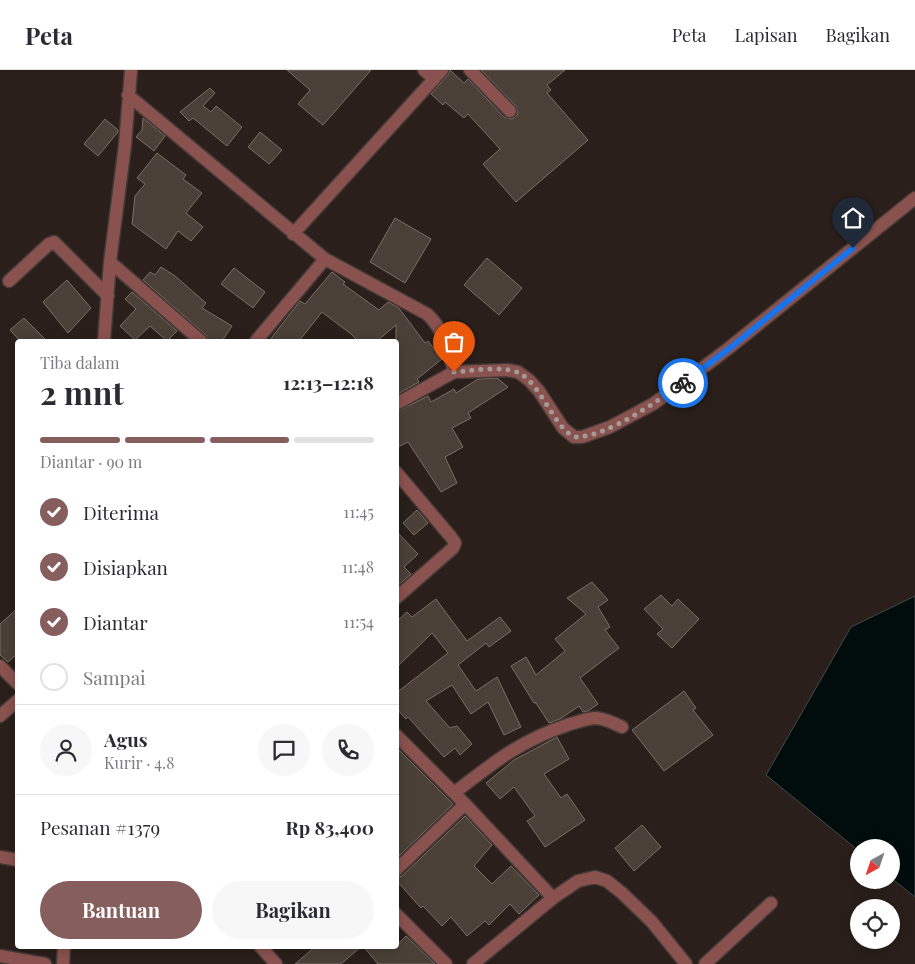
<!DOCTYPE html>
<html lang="id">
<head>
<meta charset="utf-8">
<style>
	body { margin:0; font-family:"Playfair Display",serif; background:#f7f7f7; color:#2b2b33; height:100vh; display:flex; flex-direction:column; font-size:19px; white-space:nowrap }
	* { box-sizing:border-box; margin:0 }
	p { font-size:16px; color:#7c7c81 }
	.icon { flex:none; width:28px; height:28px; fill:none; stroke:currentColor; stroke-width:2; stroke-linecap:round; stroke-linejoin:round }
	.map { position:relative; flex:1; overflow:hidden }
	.panel { position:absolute; left:15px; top:269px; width:384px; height:610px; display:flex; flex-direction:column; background:#fff; border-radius:5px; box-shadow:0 2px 12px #0003 }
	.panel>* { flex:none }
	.needle { width:32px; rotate:220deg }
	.controls { position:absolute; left:850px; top:769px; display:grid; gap:10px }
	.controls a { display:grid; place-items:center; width:50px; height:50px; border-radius:50%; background:#fff; box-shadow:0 2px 12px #0003; font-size:25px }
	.pin { position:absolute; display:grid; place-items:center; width:42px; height:42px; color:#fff; margin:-51px -21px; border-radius:50% 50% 50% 0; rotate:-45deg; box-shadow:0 0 5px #0007 }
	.pin .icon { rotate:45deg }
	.courier { position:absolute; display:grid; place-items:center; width:50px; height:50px; margin:-25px; border:4px solid #1a73e8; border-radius:50%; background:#fff; color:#222; box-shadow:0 1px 6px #0007 }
	.summary em { font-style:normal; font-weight:700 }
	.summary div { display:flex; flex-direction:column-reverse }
	.summary { display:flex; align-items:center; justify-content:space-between; height:85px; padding:0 25px }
	h1 { font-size:32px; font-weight:700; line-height:38px }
	.bar { display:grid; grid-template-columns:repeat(4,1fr); gap:8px 5px; align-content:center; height:60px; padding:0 25px }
	.bar i { height:6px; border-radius:4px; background:#e1e1e2 }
	.bar .active { background:#865e5d }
	.bar p { grid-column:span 4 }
	.line { display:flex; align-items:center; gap:12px; padding:0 25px; border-top:1px solid #e1e1e2 }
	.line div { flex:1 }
	.round { display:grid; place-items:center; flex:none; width:52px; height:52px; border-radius:26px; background:#f7f7f7 }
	ol { padding:0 25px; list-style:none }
	li { display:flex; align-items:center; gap:15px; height:55px }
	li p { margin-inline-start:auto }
	li .icon { padding:5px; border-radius:50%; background:#865e5d; color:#fff; stroke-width:4 }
	li:last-child { color:#7c7c81 }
	li i { width:28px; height:28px; border:2px solid #e1e1e2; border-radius:50% }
	.primary-button { display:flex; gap:10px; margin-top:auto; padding:10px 25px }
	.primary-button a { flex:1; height:58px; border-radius:30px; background:#865e5d; color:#fff; font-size:20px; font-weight:700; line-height:58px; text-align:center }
	.primary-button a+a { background:#f7f7f7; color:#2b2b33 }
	header { display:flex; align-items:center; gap:30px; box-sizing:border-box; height:70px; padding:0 25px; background:#fff; border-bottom:1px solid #e1e1e2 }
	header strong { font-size:24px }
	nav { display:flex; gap:28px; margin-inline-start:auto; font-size:18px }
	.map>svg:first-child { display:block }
</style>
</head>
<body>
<header>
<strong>Peta</strong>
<nav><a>Peta</a><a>Lapisan</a><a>Bagikan</a></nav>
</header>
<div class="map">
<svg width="915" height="894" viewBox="0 0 915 894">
	<rect width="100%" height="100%" fill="#2a1f1a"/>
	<path fill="#010c0c" stroke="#464b4a" d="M915 526V827L891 808V778H859V781L766 705 851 557Z"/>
	<path fill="#4a4037" stroke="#7a6f66" d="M287 0H371L323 55 298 34 310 20Z
		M450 0 464 13 468 9 504 47 512 49 518 44 516 36 481 0H565L547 15 551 20 547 23 588 70 516 132 483 94 500 79 468 44 464 48 445 32 443 35 431 24 448 5Z
		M210 18 215 23 203 36 211 42 216 36 242 57 227 76 193 48 189 51 180 42Z
		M143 48 165 66 154 81 136 67 142 60Z
		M105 49 118 60V62L98 86 84 74Z
		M260 62 282 80 269 94 248 77Z
		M157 83 186 105 183 109 202 123 186 143 203 157 191 171 178 161 166 179 132 154 135 126 145 114 137 108Z
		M395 148 431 169 405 213 370 192Z
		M487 188 522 218 499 245 464 215Z
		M161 197 175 206 206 233 202 238 232 256 222 271H209L206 265 143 210 150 202 155 205Z
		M234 198 265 222 253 238 221 214Z
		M332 202 345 212 343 214 379 240 388 232 398 237 425 273 428 271 442 289 417 309 419 312 396 325V255L377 271H358L351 264 322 242 299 271H269L300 231 305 234Z
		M67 210 91 238 68 263 43 232Z
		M132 222 177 261 167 271 150 256 135 270 120 256 136 239 125 229Z
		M24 248 47 271H20L10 260Z
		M497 308 508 317 468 343 471 348 452 358 463 377 445 387 457 413 441 422 408 372 396 378V342L428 326 431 332 454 319 456 323 478 309Z
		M417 440 428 453 414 465 403 453Z
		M396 461 418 484 404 497 411 504 396 517Z
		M592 512 608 530 598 537 610 557 605 560 619 578 580 608 598 634 588 641 583 642 579 636 560 649 549 653 536 633H534L511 596 526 587 536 605 565 581 555 569 586 544 567 528Z
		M661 525 672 536 678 529 699 549 672 578 657 564 663 559 644 539Z
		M436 529 467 571 500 547 511 561 489 577 486 573 458 595 476 621 497 607 521 657 504 665 488 632 471 644 452 615 426 631 450 658 457 656 472 674 460 685 455 678 444 687 408 647 406 649 396 638V623L448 583 432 563 396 598V552L407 542 412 547Z
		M18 538V579L15 586 8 592 0 585V554Z
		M684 621 696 638 693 640 713 665 664 701 632 660Z
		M557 667 569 689 544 704 561 728 567 724 585 750 545 777 527 751 535 746 514 717 500 729 486 713 514 690Z
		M396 677 453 734 396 789Z
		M465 746 492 775 474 796 492 814 511 796 539 825 519 844 510 834 489 855 485 851 467 866 451 847 442 856 423 836 421 838 396 810V808L402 806Z
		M642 755 661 777 634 801 615 778Z
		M406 866 435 894H378L363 876H396Z
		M316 876H362L341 894H295Z"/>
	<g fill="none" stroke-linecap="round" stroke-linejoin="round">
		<g stroke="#443a35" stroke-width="15">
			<path id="minor" d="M424 0 434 9 442 0
				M470 0 510 41
				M128 25 325 189 427 244C443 258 449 281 454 302
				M293 164 434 9
				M110 192 201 271
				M9 211 49 174 54 172 108 226
				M104 271 110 192 125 75 131 0
				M256 271 325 189
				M396 334 454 302 507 300 518 302 529 310 539 321 563 358 574 367H582L610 357 653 334 684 312 729 278 915 128
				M396 402 451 467 455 473 453 478 396 528
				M0 596 18 614
				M0 646 18 630
				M396 665 465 734 553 828
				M454 723C493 693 521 670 570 654 578 652 588 648 596 648 606 649 614 653 622 657
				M0 787 18 790
				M396 800 465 734
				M396 844 446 894
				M260 876 276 894
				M0 886 45 894
				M63 894 64 876
				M473 894 553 828 578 811 595 807 607 811 622 823 652 852 686 894
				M705 894 771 833"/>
		</g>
		<use href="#minor" stroke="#8a524e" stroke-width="12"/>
	</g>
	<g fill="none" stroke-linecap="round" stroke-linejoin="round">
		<path stroke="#a49b97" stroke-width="5" stroke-dasharray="0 9" d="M454 302C471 301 504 295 519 303 542 314 557 365 577 367 608 366 658 331 683 313"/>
		<path stroke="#1a73e8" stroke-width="6" d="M683 313 730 278 853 178"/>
	</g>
</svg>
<div class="controls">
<a><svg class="needle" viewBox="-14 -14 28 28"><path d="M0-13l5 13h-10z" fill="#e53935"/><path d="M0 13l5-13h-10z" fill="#7c7c81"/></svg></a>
<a><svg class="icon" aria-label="locate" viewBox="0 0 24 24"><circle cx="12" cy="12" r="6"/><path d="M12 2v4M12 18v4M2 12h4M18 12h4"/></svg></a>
</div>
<div class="pin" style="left:454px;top:302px;background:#ea580c"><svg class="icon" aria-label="bag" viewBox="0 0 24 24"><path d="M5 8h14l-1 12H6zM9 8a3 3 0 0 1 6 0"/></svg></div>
<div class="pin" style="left:853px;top:178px;background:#1f2937"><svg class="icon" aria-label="home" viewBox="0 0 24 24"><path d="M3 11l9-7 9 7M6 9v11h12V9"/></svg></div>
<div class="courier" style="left:683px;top:313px"><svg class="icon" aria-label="bike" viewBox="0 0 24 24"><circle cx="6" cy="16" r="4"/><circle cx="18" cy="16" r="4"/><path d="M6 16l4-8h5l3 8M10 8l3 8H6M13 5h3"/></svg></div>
<section class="panel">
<div class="summary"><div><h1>2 mnt</h1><p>Tiba dalam</p></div><em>12:13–12:18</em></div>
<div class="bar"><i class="active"></i><i class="active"></i><i class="active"></i><i></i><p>Diantar · 90 m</p></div>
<ol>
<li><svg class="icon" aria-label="check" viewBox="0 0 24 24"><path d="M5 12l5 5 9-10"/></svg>Diterima<p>11:45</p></li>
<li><svg class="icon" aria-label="check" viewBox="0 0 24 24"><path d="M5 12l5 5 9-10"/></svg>Disiapkan<p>11:48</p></li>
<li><svg class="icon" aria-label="check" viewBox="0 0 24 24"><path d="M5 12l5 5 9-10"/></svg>Diantar<p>11:54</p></li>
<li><i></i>Sampai</li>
</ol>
<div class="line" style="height:90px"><a class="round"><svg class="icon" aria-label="person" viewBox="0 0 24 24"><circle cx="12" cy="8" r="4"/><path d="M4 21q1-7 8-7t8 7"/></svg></a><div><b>Agus</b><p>Kurir · 4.8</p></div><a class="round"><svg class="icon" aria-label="chat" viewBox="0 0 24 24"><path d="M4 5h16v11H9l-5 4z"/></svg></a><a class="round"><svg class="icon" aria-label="phone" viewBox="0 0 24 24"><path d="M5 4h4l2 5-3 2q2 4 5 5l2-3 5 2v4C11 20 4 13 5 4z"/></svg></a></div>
<div class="line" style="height:65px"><div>Pesanan #1379</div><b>Rp 83,400</b></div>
<div class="primary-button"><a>Bantuan</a><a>Bagikan</a></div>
</section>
</div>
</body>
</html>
